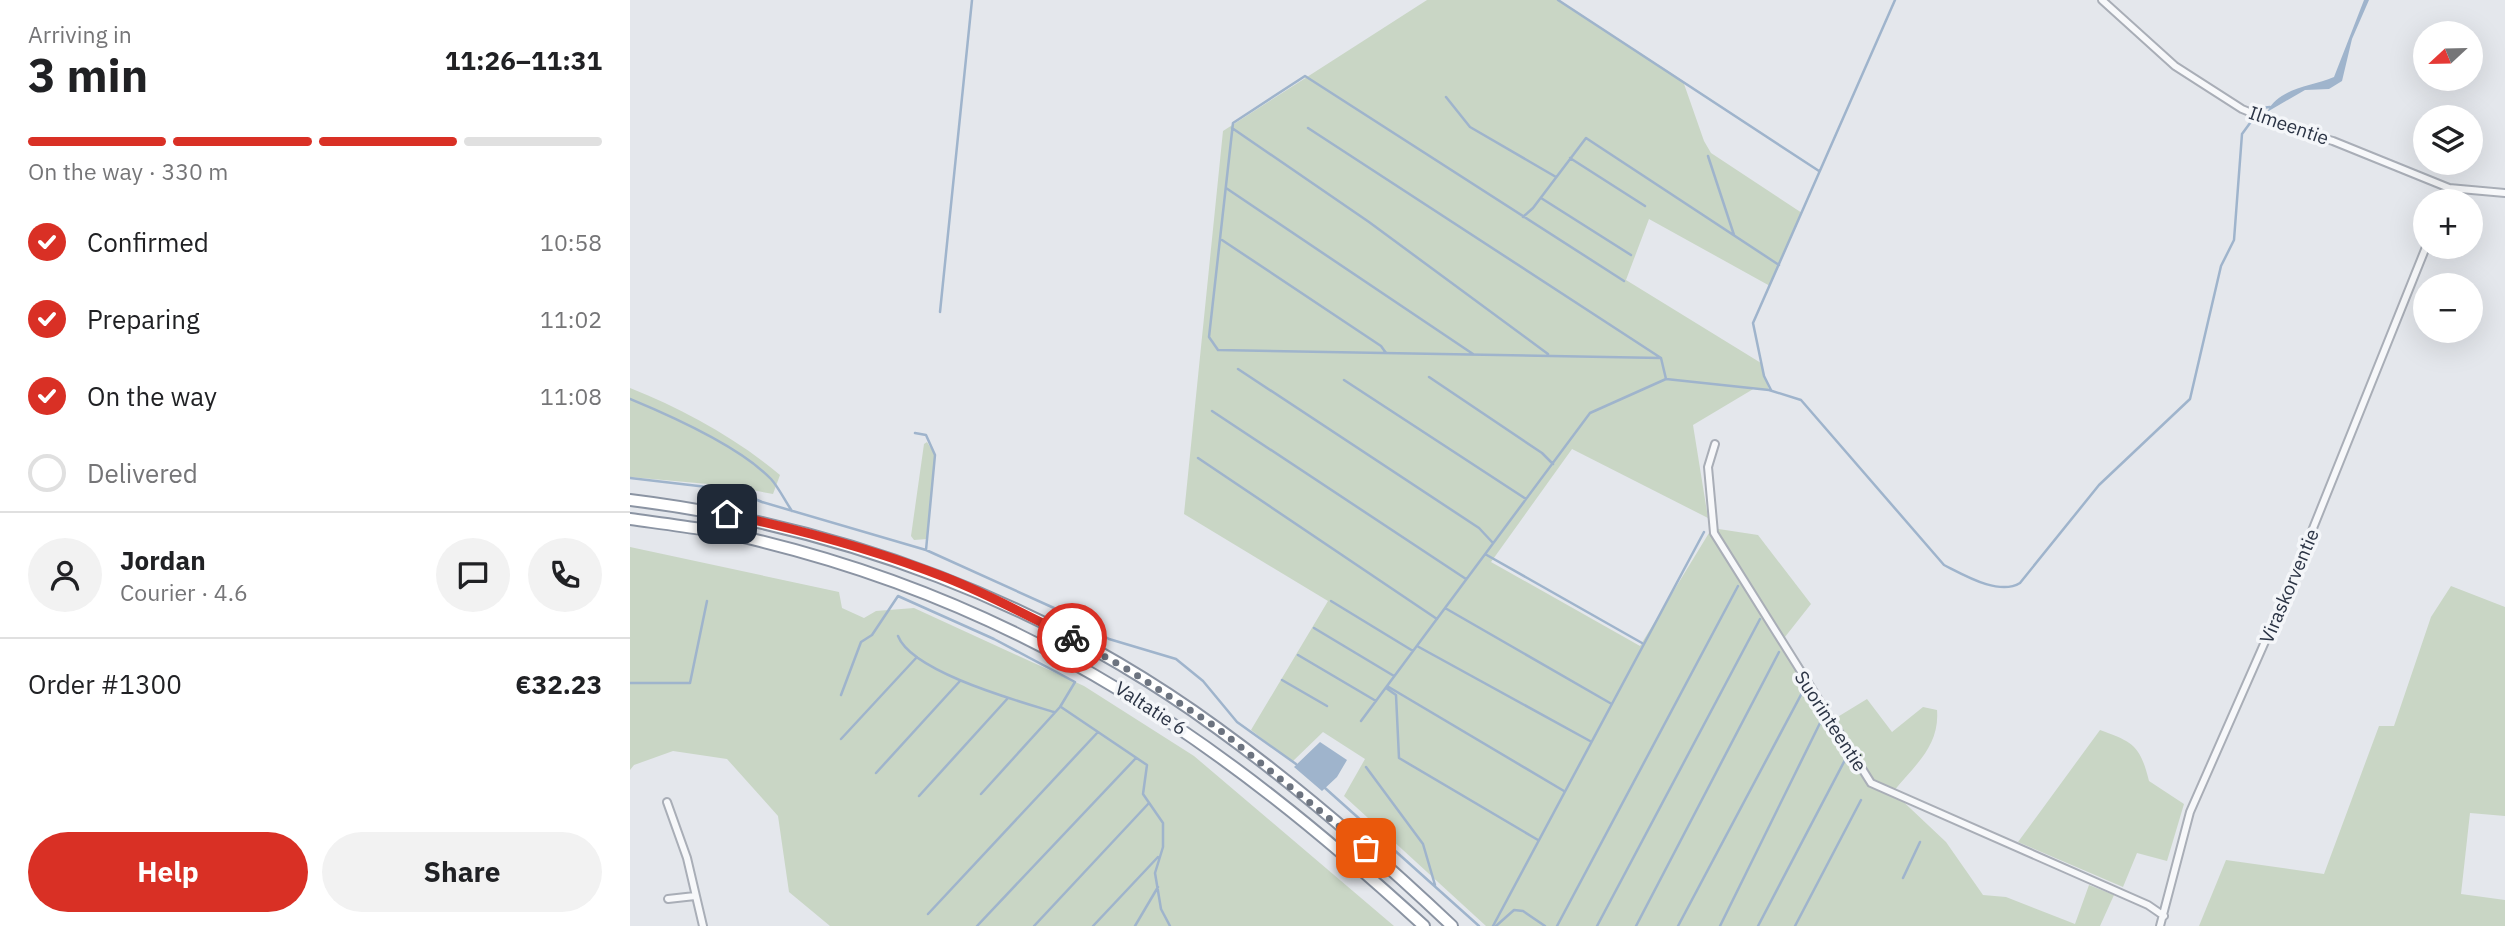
<!DOCTYPE html>
<html lang="en">
<head>
<meta charset="utf-8">
<style>
	body { margin:0; font-family:"IBM Plex Sans",sans-serif; background:#f2f2f2; color:#202124; height:100vh; display:flex; flex-direction:column; font-size:26px; white-space:nowrap }
	* { box-sizing:border-box; margin:0 }
	p { font-size:23px; color:#757577 }
	.icon { flex:none; width:38px; height:38px; fill:none; stroke:currentColor; stroke-width:2; stroke-linecap:round; stroke-linejoin:round }
	.map { position:relative; flex:1; overflow:hidden }
	.sheet { display:flex; flex-direction:column; background:#fff; width:630px }
	.sheet>* { flex:none }
	.needle { width:46px; rotate:248deg }
	.buttons { position:absolute; left:1783px; top:21px; display:grid; gap:14px }
	.buttons a { display:grid; place-items:center; width:70px; height:70px; border-radius:50%; background:#fff; box-shadow:0 7px 28px #0002; font-size:35px }
	.pin { position:absolute; display:grid; place-items:center; width:60px; height:60px; color:#fff; margin:-30px; border-radius:14px; box-shadow:0 4px 10px #0006 }
	.courier { position:absolute; display:grid; place-items:center; width:70px; height:70px; margin:-35px; border:5px solid #d93025; border-radius:50%; background:#fff; color:#222; box-shadow:0 2px 9px #0007 }
	.headline em { font-style:normal; font-weight:700 }
	.headline div { display:flex; flex-direction:column-reverse }
	.headline { display:flex; align-items:center; justify-content:space-between; height:119px; padding:0 28px }
	h1 { font-size:46px; font-weight:700; line-height:52px }
	.bar { display:grid; grid-template-columns:repeat(4,1fr); gap:10px 7px; align-content:center; height:84px; padding:0 28px }
	.bar i { height:9px; border-radius:5px; background:#e0e0e0 }
	.bar .selected { background:#d93025 }
	.bar p { grid-column:span 4 }
	.line { display:flex; align-items:center; gap:18px; padding:0 28px; border-top:2px solid #e0e0e0 }
	.line div { flex:1 }
	.round { display:grid; place-items:center; flex:none; width:74px; height:74px; border-radius:37px; background:#f2f2f2 }
	ol { padding:0 28px; list-style:none }
	li { display:flex; align-items:center; gap:21px; height:77px }
	li p { margin-inline-start:auto }
	li .icon { padding:7px; border-radius:50%; background:#d93025; color:#fff; stroke-width:4 }
	li:last-child { color:#757577 }
	li i { width:38px; height:38px; border:4px solid #e0e0e0; border-radius:50% }
	.button { display:flex; gap:14px; margin-top:auto; padding:14px 28px }
	.button a { flex:1; height:80px; border-radius:42px; background:#d93025; color:#fff; font-size:28px; font-weight:700; line-height:80px; text-align:center }
	.button a+a { background:#f2f2f2; color:#202124 }
	main { display:flex; flex:1; min-height:0 }
	.map>svg:first-child { display:block }
</style>
</head>
<body>
<main>
<section class="sheet">
<div class="headline"><div><h1>3 min</h1><p>Arriving in</p></div><em>11:26–11:31</em></div>
<div class="bar"><i class="selected"></i><i class="selected"></i><i class="selected"></i><i></i><p>On the way · 330 m</p></div>
<ol>
<li><svg class="icon" aria-label="check" viewBox="0 0 24 24"><path d="M5 12l5 5 9-10"/></svg>Confirmed<p>10:58</p></li>
<li><svg class="icon" aria-label="check" viewBox="0 0 24 24"><path d="M5 12l5 5 9-10"/></svg>Preparing<p>11:02</p></li>
<li><svg class="icon" aria-label="check" viewBox="0 0 24 24"><path d="M5 12l5 5 9-10"/></svg>On the way<p>11:08</p></li>
<li><i></i>Delivered</li>
</ol>
<div class="line" style="height:126px"><a class="round"><svg class="icon" aria-label="person" viewBox="0 0 24 24"><circle cx="12" cy="8" r="4"/><path d="M4 21q1-7 8-7t8 7"/></svg></a><div><b>Jordan</b><p>Courier · 4.6</p></div><a class="round"><svg class="icon" aria-label="chat" viewBox="0 0 24 24"><path d="M4 5h16v11H9l-5 4z"/></svg></a><a class="round"><svg class="icon" aria-label="phone" viewBox="0 0 24 24"><path d="M5 4h4l2 5-3 2q2 4 5 5l2-3 5 2v4C11 20 4 13 5 4z"/></svg></a></div>
<div class="line" style="height:91px"><div>Order #1300</div><b>€32.23</b></div>
<div class="button"><a>Help</a><a>Share</a></div>
</section>
<div class="map">
<svg width="1875" height="926" viewBox="0 0 1875 926">
	<rect width="100%" height="100%" fill="#e4e7ec"/>
	<path fill="#c9d6c5" d="M797 0H929L1053 81 1074 141 1081 153 1172 213 1140 286 1019 219 996 280 1131 363 1139 390 1125 388 1063 425 1078 518 942 449 861 562 1010 646 1082 528 1128 535 1181 604 1151 642 1201 721 1237 699 1262 732 1293 707 1307 710C1310 746 1284 766 1263 792L1316 842 1353 895 1376 897 1445 924 1459 885 1484 895 1470 926H856L714 796 735 759 693 732 662 762 621 730 698 601 554 514 593 131Z
		M0 388C53 409 106 438 150 475L143 494 100 486 0 477Z
		M297 442 305 455 297 539 284 540 281 536 294 444Z
		M0 547 209 592 212 608 234 618 246 611 284 608 454 686 564 756 764 926H200L159 892 148 816 97 759 43 751 4 765 0 770Z
		M1821 586 1875 607V816L1840 813 1831 894 1875 900V926H1569L1596 860 1694 874 1749 726H1764L1801 617Z
		M1470 730C1503 742 1510 745 1519 781L1554 804 1537 861 1507 853 1493 887 1388 842Z"/>
	<path fill="#9fb4cc" d="M1734 0H1739L1722 39 1712 81 1699 89 1675 90 1637 112C1650 87 1681 87 1704 77Z
		M690 742 717 760 707 777 692 791 664 767Z"/>
	<g fill="none" stroke-linecap="round" stroke-linejoin="round">
		<path stroke="#9fb4cc" stroke-width="2.5" d="M928 0 1189 171
			M816 97 840 127 926 177
			M602 128 739 222 918 354
			M678 128 1031 358 1036 379
			M1078 156 1104 235
			M940 158 1015 206
			M596 188 843 354
			M911 198 1001 255
			M893 217 903 208 956 138 1149 265
			M592 240 751 346 756 353
			M994 281 675 76 603 123 579 337 588 350 1031 358
			M310 312 342 0
			M608 369 849 528 863 543
			M799 377 912 453 923 464
			M714 380 896 499
			M1141 390 1134 376 1123 323 1265 0
			M0 399C41 416 110 447 141 479 149 488 155 501 162 511
			M582 411 836 579
			M285 433 296 435 305 455 296 550
			M568 458 807 619
			M0 478 77 487 113 494 132 502 296 550 424 608 479 639 546 659 573 681 607 722 666 764
			M855 554 1012 643
			M701 601 783 651
			M815 608 980 703
			M684 628 764 676
			M268 636C282 672 388 701 424 712
			M787 646 960 741
			M668 655 746 701
			M652 680 697 706
			M0 683H60L77 601
			M757 686 934 791
			M756 688 766 695 769 758 908 840
			M211 695 231 642 242 635 268 596 364 639 445 682 430 707 351 794
			M431 707 517 765 513 794 533 823V847L525 873 531 909 540 926
			M731 721 960 413 1036 379 1139 390 1171 400 1314 565C1334 575 1369 596 1390 583L1469 485 1560 399 1591 266 1604 240 1612 134 1631 108 1640 107
			M211 739 287 657
			M736 767 793 844 805 885
			M246 773 330 681
			M695 788 849 926
			M289 796 378 698
			M1273 878 1290 842
			M298 914 468 732
			M347 926 506 758
			M404 926 519 803
			M463 926 528 857
			M505 926 528 887
			M863 926 1074 532
			M866 926 884 910 893 911 915 926
			M927 926 1108 586
			M967 926 1130 619
			M1006 926 1149 652
			M1048 926 1173 691
			M1090 926 1192 719
			M1128 926 1216 758
			M1165 926 1231 800"/>
		<g stroke="#a9aeb7" stroke-width="10">
			<path id="street" d="M1472 0 1545 66 1612 109 1663 130 1703 141 1819 188 1875 193
				M1814 201 1819 188
				M1085 444 1078 467 1084 533 1241 783 1518 905 1534 916
				M37 802 57 858 73 926
				M38 899 65 896
				M1530 926 1560 812 1663 578 1796 247"/>
		</g>
		<g stroke="#8b94a3" stroke-width="14">
			<path id="highway" d="M0 500C212 526 414 602 587 728 670 788 748 856 822 926
				M0 519C43 525 88 530 130 541 400 607 592 741 794 926"/>
		</g>
		<use href="#street" stroke="#f7f8fa" stroke-width="6"/>
		<use href="#highway" stroke="#fff" stroke-width="10"/>
	</g>
	<g fill="none" stroke-linecap="round" stroke-linejoin="round">
		<path stroke="#6c737f" stroke-width="7" stroke-dasharray="0 12.6" d="M442 638 502 672 586 727 736 848"/>
		<path stroke="#d93025" stroke-width="9" d="M97 514C172 530 246 550 317 578 360 595 400 617 442 638"/>
	</g>
	<g text-anchor="middle" stroke-width="7" stroke-linejoin="round" paint-order="stroke">
		<g font-size="19" fill="#2b3445" stroke="#f4f6f9">
			<text transform="translate(1659 125) rotate(19)" y="7">Ilmeentie</text>
			<text transform="translate(1659 586) rotate(-67)" y="7">Viraskorventie</text>
			<text transform="translate(521 708) rotate(33)" y="7">Valtatie 6</text>
			<text transform="translate(1201 721) rotate(57)" y="7">Suorinteentie</text>
		</g>
	</g>
</svg>
<div class="buttons">
<a><svg class="needle" viewBox="-14 -14 28 28"><path d="M0-13l5 13h-10z" fill="#e53935"/><path d="M0 13l5-13h-10z" fill="#757577"/></svg></a>
<a><svg class="icon" aria-label="layers" viewBox="0 0 24 24"><path d="M12 4l9 5-9 5-9-5zM3 14l9 5 9-5"/></svg></a>
<a>+</a>
<a>−</a>
</div>
<div class="pin" style="left:736px;top:848px;background:#ea580c"><svg class="icon" aria-label="bag" viewBox="0 0 24 24"><path d="M5 8h14l-1 12H6zM9 8a3 3 0 0 1 6 0"/></svg></div>
<div class="pin" style="left:97px;top:514px;background:#1f2937"><svg class="icon" aria-label="home" viewBox="0 0 24 24"><path d="M3 11l9-7 9 7M6 9v11h12V9"/></svg></div>
<div class="courier" style="left:442px;top:638px"><svg class="icon" aria-label="bike" viewBox="0 0 24 24"><circle cx="6" cy="16" r="4"/><circle cx="18" cy="16" r="4"/><path d="M6 16l4-8h5l3 8M10 8l3 8H6M13 5h3"/></svg></div>
</div>
</main>
</body>
</html>
